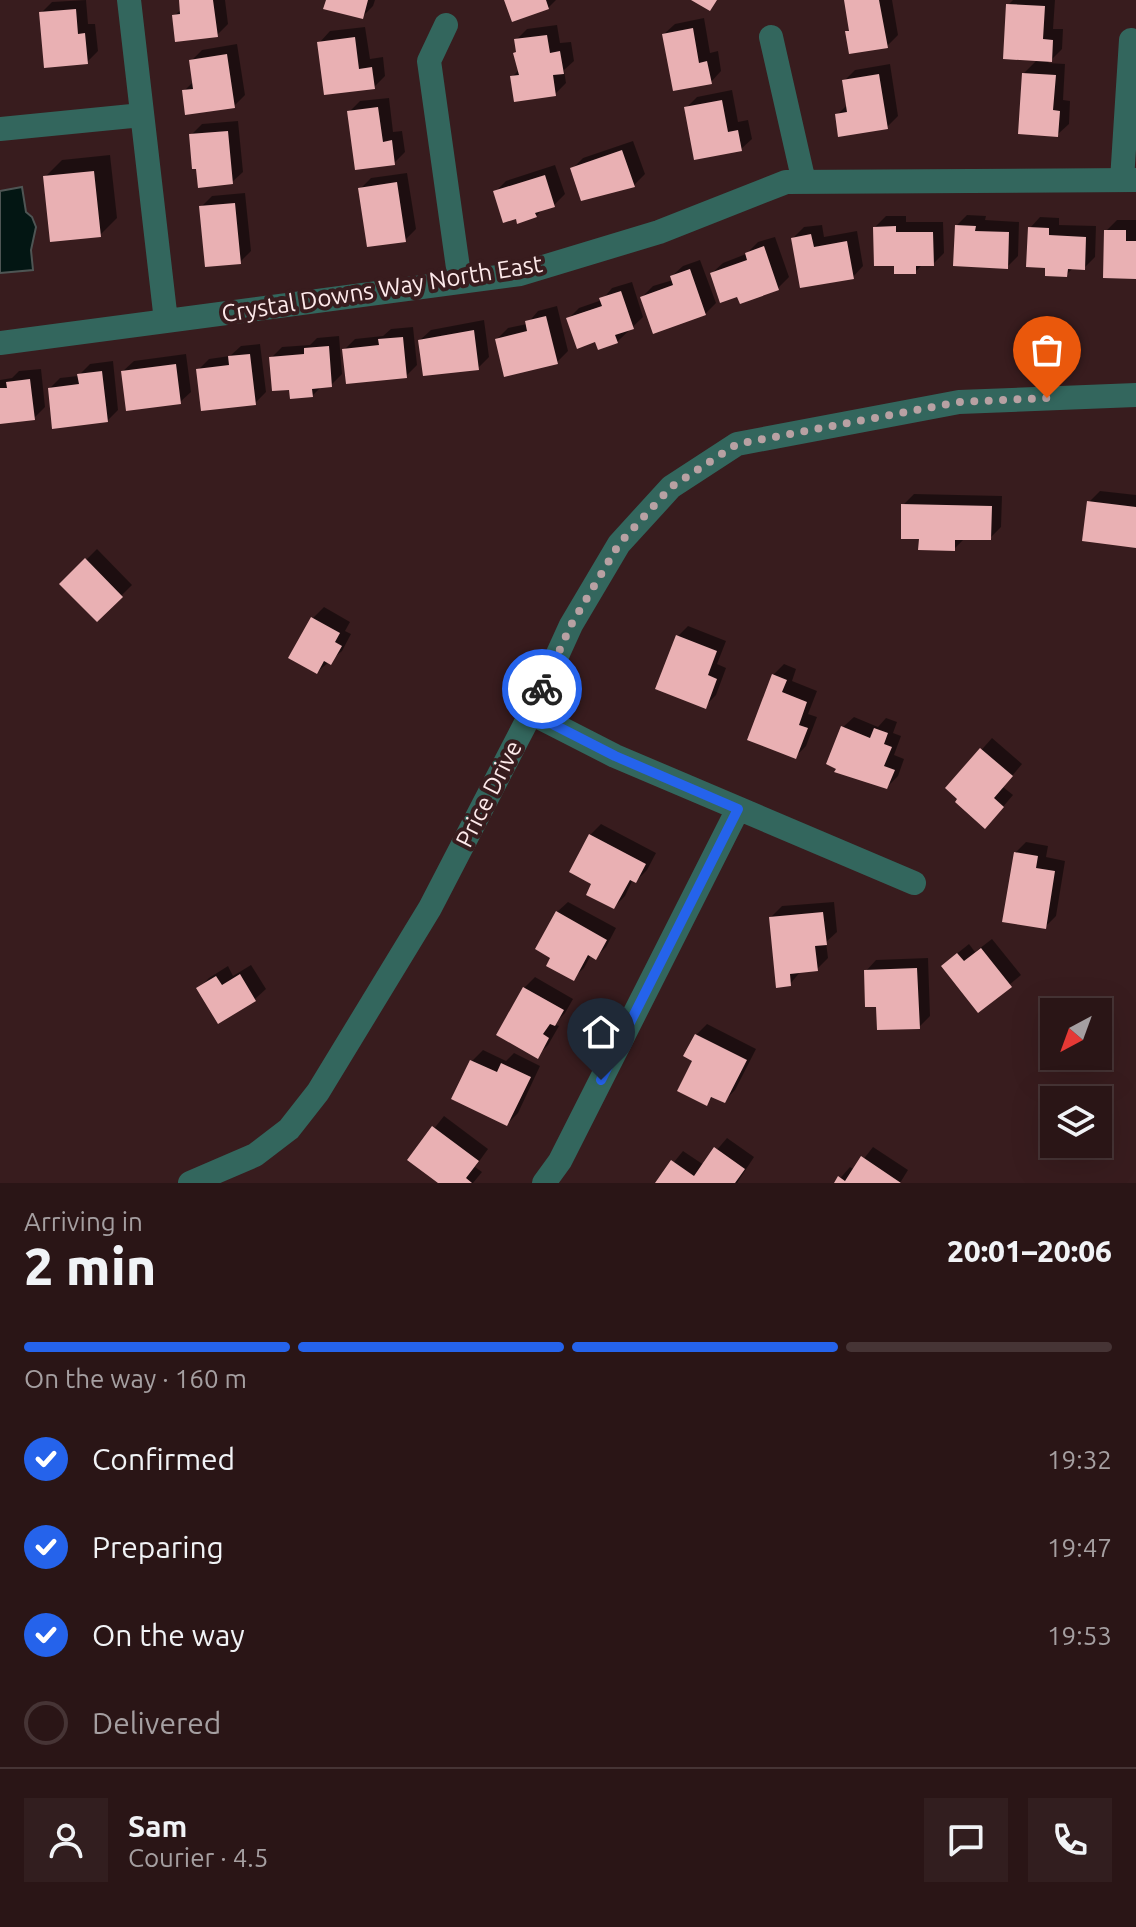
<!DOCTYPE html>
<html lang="en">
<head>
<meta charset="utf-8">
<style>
	body { margin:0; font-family:Ubuntu,sans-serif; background:#321e1f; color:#f1f3f6; height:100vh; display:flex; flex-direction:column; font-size:30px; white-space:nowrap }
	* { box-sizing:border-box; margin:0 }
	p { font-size:26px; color:#a59fa1 }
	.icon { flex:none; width:44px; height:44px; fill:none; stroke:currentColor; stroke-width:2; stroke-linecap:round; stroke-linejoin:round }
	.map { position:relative; height:1183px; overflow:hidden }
	.panel { display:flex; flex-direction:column; background:#2a1516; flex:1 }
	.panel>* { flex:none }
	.needle { width:52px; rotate:221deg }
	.fabs { position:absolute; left:1040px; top:998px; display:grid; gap:16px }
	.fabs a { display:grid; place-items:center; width:72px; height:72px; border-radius:0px; background:#2a1516; box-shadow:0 8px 32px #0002,0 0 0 2px #463435; font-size:40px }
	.pin { position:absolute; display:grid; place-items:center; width:68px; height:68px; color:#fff; margin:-82px -34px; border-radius:50% 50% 50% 0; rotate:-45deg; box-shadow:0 0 8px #0007 }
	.pin .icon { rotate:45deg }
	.courier { position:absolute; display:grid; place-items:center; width:80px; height:80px; margin:-40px; border:6px solid #2563eb; border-radius:50%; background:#fff; color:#222; box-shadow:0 2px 10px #0007 }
	.overview em { font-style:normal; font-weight:800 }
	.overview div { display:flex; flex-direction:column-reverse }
	.overview { display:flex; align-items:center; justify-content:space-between; height:136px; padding:0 24px }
	h1 { font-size:52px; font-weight:800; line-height:60px }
	.bar { display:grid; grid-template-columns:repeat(4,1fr); gap:12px 8px; align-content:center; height:96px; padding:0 24px }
	.bar i { height:10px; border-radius:6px; background:#463435 }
	.bar .selected { background:#2563eb }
	.bar p { grid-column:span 4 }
	.line { display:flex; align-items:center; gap:20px; padding:0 24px; border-top:2px solid #463435 }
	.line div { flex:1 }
	.round { display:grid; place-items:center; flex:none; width:84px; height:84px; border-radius:0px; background:#321e1f }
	ol { padding:0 24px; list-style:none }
	li { display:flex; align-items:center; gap:24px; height:88px }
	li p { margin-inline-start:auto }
	li .icon { padding:8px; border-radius:50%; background:#2563eb; color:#fff; stroke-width:4 }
	li:last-child { color:#a59fa1 }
	li i { width:44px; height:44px; border:4px solid #463435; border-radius:50% }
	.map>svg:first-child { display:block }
</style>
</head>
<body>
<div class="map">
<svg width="1136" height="1183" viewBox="0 0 1136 1183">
	<rect width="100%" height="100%" fill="#381c1e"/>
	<path fill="#031613" stroke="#4e5554" stroke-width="2" d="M22 187 26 212 32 217 36 227 31 250 33 270 0 273V191Z"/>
	<path fill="#0007" d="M86 0 88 24H95L98 51 87 62 41 13 52 2Z
		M181 0H225L228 24 217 35 174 16 182 9Z
		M328 0H375L373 6 362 17Z
		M506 0H556L548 8Z
		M847 0H892L898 35 887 46 847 32 851 28Z
		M1013 0H1055L1053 29H1063L1062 49 1048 63 1065 64 1063 100 1070 101 1069 124 1058 134 1024 73 1038 59 1008 5Z
		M704 18 710 53 718 51 721 71 711 82 664 34 675 24Z
		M557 25 560 43 571 42 574 61 564 70 566 83 555 94 512 77 520 69 516 40 527 29Z
		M365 27 370 59 383 57 385 76 374 87 320 42 330 31Z
		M237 44 245 95 234 106 184 91 194 81 191 61 202 50Z
		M890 64 898 116 887 127 837 115 848 104 844 81 855 70Z
		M732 90 738 122 748 120 752 139 741 149 686 108 697 97Z
		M389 98 393 132 402 131 405 152 394 163 349 112 360 101Z
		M238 121 243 172 232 182 191 135 202 124Z
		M633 141 645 174 634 185 572 169 583 158Z
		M110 155 117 218 100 235 45 177 62 160Z
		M555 165 565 194 554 205 543 209 536 216 495 192 506 181Z
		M407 173 416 229 405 240 360 189 371 178Z
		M245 193 251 251 240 262 201 207 212 196Z
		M967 215 986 216 985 220 1019 222 1018 256 1007 267 956 226Z
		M886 216H906V222H943L944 253 933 264H923L915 272 896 264 875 227Z
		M1040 217 1059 218V225L1096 226 1095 257 1084 268 1074 267 1067 274 1047 266 1030 228Z
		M1117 220H1136V277L1106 231Z
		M822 225 824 237 857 231 863 266 853 277 793 238 804 227Z
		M775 237 789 277 778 288 741 301 739 294 712 273 723 263 746 254 758 242Z
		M700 260 716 303 705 314 642 297 653 286 673 280 672 276 683 266Z
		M632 282 643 317 617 342 569 318 579 308 602 300 612 288Z
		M557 306 568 351 557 362 497 339 508 328 527 324 538 311Z
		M484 320 489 357 478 368 420 340 431 330Z
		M413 327 417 365 406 376 344 350 355 339 383 336 391 329Z
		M339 336 342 374 331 385 322 386 312 396 271 358 282 347 310 345 317 338Z
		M260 344 266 392 255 403 198 370 209 359 230 356 241 346Z
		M186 354 191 392 180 402 123 371 134 361Z
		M113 361 118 410 107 421 50 388 60 378 78 376 90 364Z
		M41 369 45 407 34 418 0 422V380L12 378 19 371Z
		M1100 491 1136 495V546L1089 502Z
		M914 494 1002 496 1001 527 990 538H965L954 549 921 537 903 505Z
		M97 549 132 585 97 620 62 584Z
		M324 607 350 622 345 631 351 634 342 651 317 672 313 618Z
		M688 626 726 641 717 664 726 668 716 695 705 706 678 636Z
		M784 664 796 669 792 681 817 691 808 714 817 717 806 746 796 756 773 675Z
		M854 717 878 727 886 718 897 722 893 733 901 736 894 755 904 759 898 776 887 787 838 767 843 727Z
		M992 738 1022 764 1003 787 1013 795 996 815 960 799 948 788Z
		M601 824 656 853 647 870 636 881 633 879 625 896 614 907 594 883 590 835Z
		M1026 842 1048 846 1046 857 1065 861 1056 916 1045 927 1015 853Z
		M568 902 616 928 606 947 596 957 591 955 584 968 573 978 553 957 557 912Z
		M834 902 837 932 826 942 828 958 817 969 801 971 790 984 771 917 782 906Z
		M992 939 1021 975 978 1011 954 956 969 944 975 952Z
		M928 958 930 1016 919 1027 878 1005 866 971 876 960Z
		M251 965 266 989 255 999 199 988 209 978 228 966 233 976Z
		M535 977 573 999 565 1013 554 1024 559 1026 548 1045 537 1056 524 988Z
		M707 1024 756 1049 735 1090 724 1101 714 1096 706 1103 695 1060 696 1035Z
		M483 1050 506 1061 514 1053 540 1066 518 1113 507 1124 454 1098 472 1061Z
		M444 1116 488 1149 475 1167 482 1172 473 1183H441L410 1159Z
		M727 1138 754 1157 737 1183H657L683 1151 704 1165Z
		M873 1147 908 1170 900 1183H836L850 1167 855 1170Z"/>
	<path fill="#e9b0b3" d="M179 0H213L218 37 175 42 172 15 180 14Z
		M326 0H368L363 19 323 9Z
		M504 0H546L549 9 512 22Z
		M691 0H717L710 11Z
		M844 0H879L888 48 849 54 845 31H849Z
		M1006 4 1045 6 1043 39 1053 40 1052 62 1003 59Z
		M76 9 78 34 85 33 88 64 44 68 39 12Z
		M693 28 699 63 707 61 712 84 673 91 662 34Z
		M547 35 550 53 560 51 564 74 553 75 556 96 514 102 510 76 519 75 513 53 516 52 514 39Z
		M355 37 359 69 372 67 375 89 324 95 317 42Z
		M227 54 235 108 185 115 182 90 193 89 189 60Z
		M1022 73 1056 75 1053 110 1060 111 1058 137 1018 134Z
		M879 74 888 129 838 137 835 114 847 112 842 80Z
		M722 100 728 132 738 130 742 151 694 160 684 107Z
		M378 107 383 142 392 140 395 165 355 170 347 111Z
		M228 131 233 184 198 188 196 169H192L189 134Z
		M622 150 635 187 581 201 570 168Z
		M94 171 101 237 50 242 43 176Z
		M545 175 555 207 535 213 537 217 517 224 516 219 503 223 493 191Z
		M397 182 406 242 367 247 358 188Z
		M235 203 241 264 205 267 199 206Z
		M955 225 976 226 975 231 1009 232 1008 269 953 266Z
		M896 226V232H933L934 266H916V274H894V266H874L873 227Z
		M1028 227 1049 228V235L1086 237 1085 270 1068 269 1067 277 1045 276V268L1026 267Z
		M1104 230H1126V241H1136V279L1103 278Z
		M811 234 814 247 847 241 854 279 800 288 791 238Z
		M764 246 779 290 740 304 737 297 720 303 710 273 747 260 745 253Z
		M690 269 706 315 653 334 640 297 673 285 670 276Z
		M621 291 634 329 615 335 618 343 598 350 595 342 577 349 566 318 602 306 599 298Z
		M546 316 558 364 504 377 495 339 527 331 525 321Z
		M474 330 479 370 423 376 418 340Z
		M403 337 407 378 346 384 342 349 379 345 378 339Z
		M329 346 332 387 312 389 313 397 290 399 289 390 272 391 269 357 304 354V348Z
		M250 354 256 405 201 411 196 369 229 365 228 356Z
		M176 364 181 404 126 411 121 371Z
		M102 371 108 422 52 429 48 388 79 384 77 374Z
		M30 379 35 420 0 424V388H7L6 382Z
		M1087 501 1136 507V548L1082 541Z
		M901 504 992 506 991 540H955V551L918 550 919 539H901Z
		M85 558 123 597 97 622 59 584Z
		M311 617 340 633 335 642 342 646 331 665 324 661 317 674 288 658Z
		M676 635 717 651 708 675 717 679 706 709 655 689Z
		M772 674 787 680 782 692 807 702 799 725 808 728 796 759 747 740Z
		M841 726 870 738 874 728 888 733 884 744 892 747 884 766 895 770 887 789 834 772 836 769 826 764Z
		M980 748 1013 776 994 798 1004 807 985 829 955 802 957 799 945 788Z
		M589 834 646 864 636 883 630 880 614 909 586 895 591 884 569 872Z
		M1014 852 1038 856 1036 868 1055 871 1046 929 1002 922Z
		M556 911 607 940 596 960 588 955 574 981 546 966 550 958 535 949Z
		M823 912 827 945 815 946 818 971 790 974 791 986 776 988 769 917Z
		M981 948 1012 987 978 1013 941 966 957 953 964 961Z
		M917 968 920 1029 877 1030 876 1007H865L864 970Z
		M240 974 256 1001 218 1024 196 988 216 976 222 985Z
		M523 987 564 1010 555 1026 550 1024 543 1034 549 1038 538 1059 496 1035Z
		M695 1034 747 1060 725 1103 711 1097 707 1106 677 1091 692 1061 683 1056Z
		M470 1060 497 1072 501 1063 531 1077 507 1126 451 1099Z
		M432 1126 479 1161 466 1178 472 1183H438L407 1160Z
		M714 1147 745 1169 735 1183H655L671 1160 694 1176Z
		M861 1156 901 1183H834L838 1176 845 1181Z"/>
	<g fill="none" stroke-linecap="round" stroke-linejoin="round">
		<path stroke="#33665d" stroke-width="24" d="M129 0 166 321
			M446 25 429 61 460 282
			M771 37 804 182
			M0 129 142 115
			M1122 180 1131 40
			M0 343 520 274 659 232 786 182 1136 180
			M531 713 615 756 914 883
			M190 1183 255 1155 289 1129 318 1092 430 908 531 713 571 625 619 544 671 487 737 444 959 402 1136 395
			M544 1183 560 1161 738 809"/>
	</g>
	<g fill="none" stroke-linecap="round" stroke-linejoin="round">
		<path stroke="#b8a1a3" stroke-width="8" stroke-dasharray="0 14.4" d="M542 689 571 625 619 544 671 487 737 444 959 402 1047 398"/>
		<path stroke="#2563eb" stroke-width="10" d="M542 689 531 713 615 756 738 809 601 1080"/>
	</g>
	<g text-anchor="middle" stroke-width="8" stroke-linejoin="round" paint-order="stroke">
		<g font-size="24" fill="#fde9ea" stroke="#381c1e">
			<text transform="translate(382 289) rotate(-9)" y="8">Crystal Downs Way North East</text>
			<text transform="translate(489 794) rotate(-63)" y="8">Price Drive</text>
		</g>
	</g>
</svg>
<div class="fabs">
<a><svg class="needle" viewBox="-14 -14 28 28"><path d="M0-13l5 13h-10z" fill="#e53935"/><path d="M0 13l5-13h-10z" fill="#a59fa1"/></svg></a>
<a><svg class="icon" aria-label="layers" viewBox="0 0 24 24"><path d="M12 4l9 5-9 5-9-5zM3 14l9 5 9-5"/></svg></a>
</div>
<div class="pin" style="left:1047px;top:398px;background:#ea580c"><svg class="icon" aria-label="bag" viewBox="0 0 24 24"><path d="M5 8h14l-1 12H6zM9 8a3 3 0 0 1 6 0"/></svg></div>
<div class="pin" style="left:601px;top:1080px;background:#1f2937"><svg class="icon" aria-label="home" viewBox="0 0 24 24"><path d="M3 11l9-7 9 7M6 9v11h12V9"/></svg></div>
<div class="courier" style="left:542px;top:689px"><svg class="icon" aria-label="bike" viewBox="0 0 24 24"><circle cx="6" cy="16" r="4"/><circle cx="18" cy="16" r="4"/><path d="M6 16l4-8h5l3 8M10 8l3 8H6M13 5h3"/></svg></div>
</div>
<section class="panel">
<div class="overview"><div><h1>2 min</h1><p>Arriving in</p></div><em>20:01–20:06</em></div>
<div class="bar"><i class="selected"></i><i class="selected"></i><i class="selected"></i><i></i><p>On the way · 160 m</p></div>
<ol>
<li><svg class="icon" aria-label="check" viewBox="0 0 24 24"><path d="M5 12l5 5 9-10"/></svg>Confirmed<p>19:32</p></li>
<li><svg class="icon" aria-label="check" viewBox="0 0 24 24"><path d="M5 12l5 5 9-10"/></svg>Preparing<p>19:47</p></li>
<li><svg class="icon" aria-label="check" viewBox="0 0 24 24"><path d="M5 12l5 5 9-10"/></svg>On the way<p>19:53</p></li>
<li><i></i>Delivered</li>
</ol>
<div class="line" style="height:144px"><a class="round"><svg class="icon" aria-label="person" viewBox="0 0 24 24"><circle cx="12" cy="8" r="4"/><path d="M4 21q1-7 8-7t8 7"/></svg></a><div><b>Sam</b><p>Courier · 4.5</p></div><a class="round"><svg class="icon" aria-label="chat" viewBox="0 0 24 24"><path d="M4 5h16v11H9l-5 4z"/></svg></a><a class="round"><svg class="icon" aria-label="phone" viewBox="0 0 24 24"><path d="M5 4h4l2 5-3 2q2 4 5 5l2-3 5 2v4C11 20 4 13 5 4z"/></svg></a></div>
</section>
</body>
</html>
